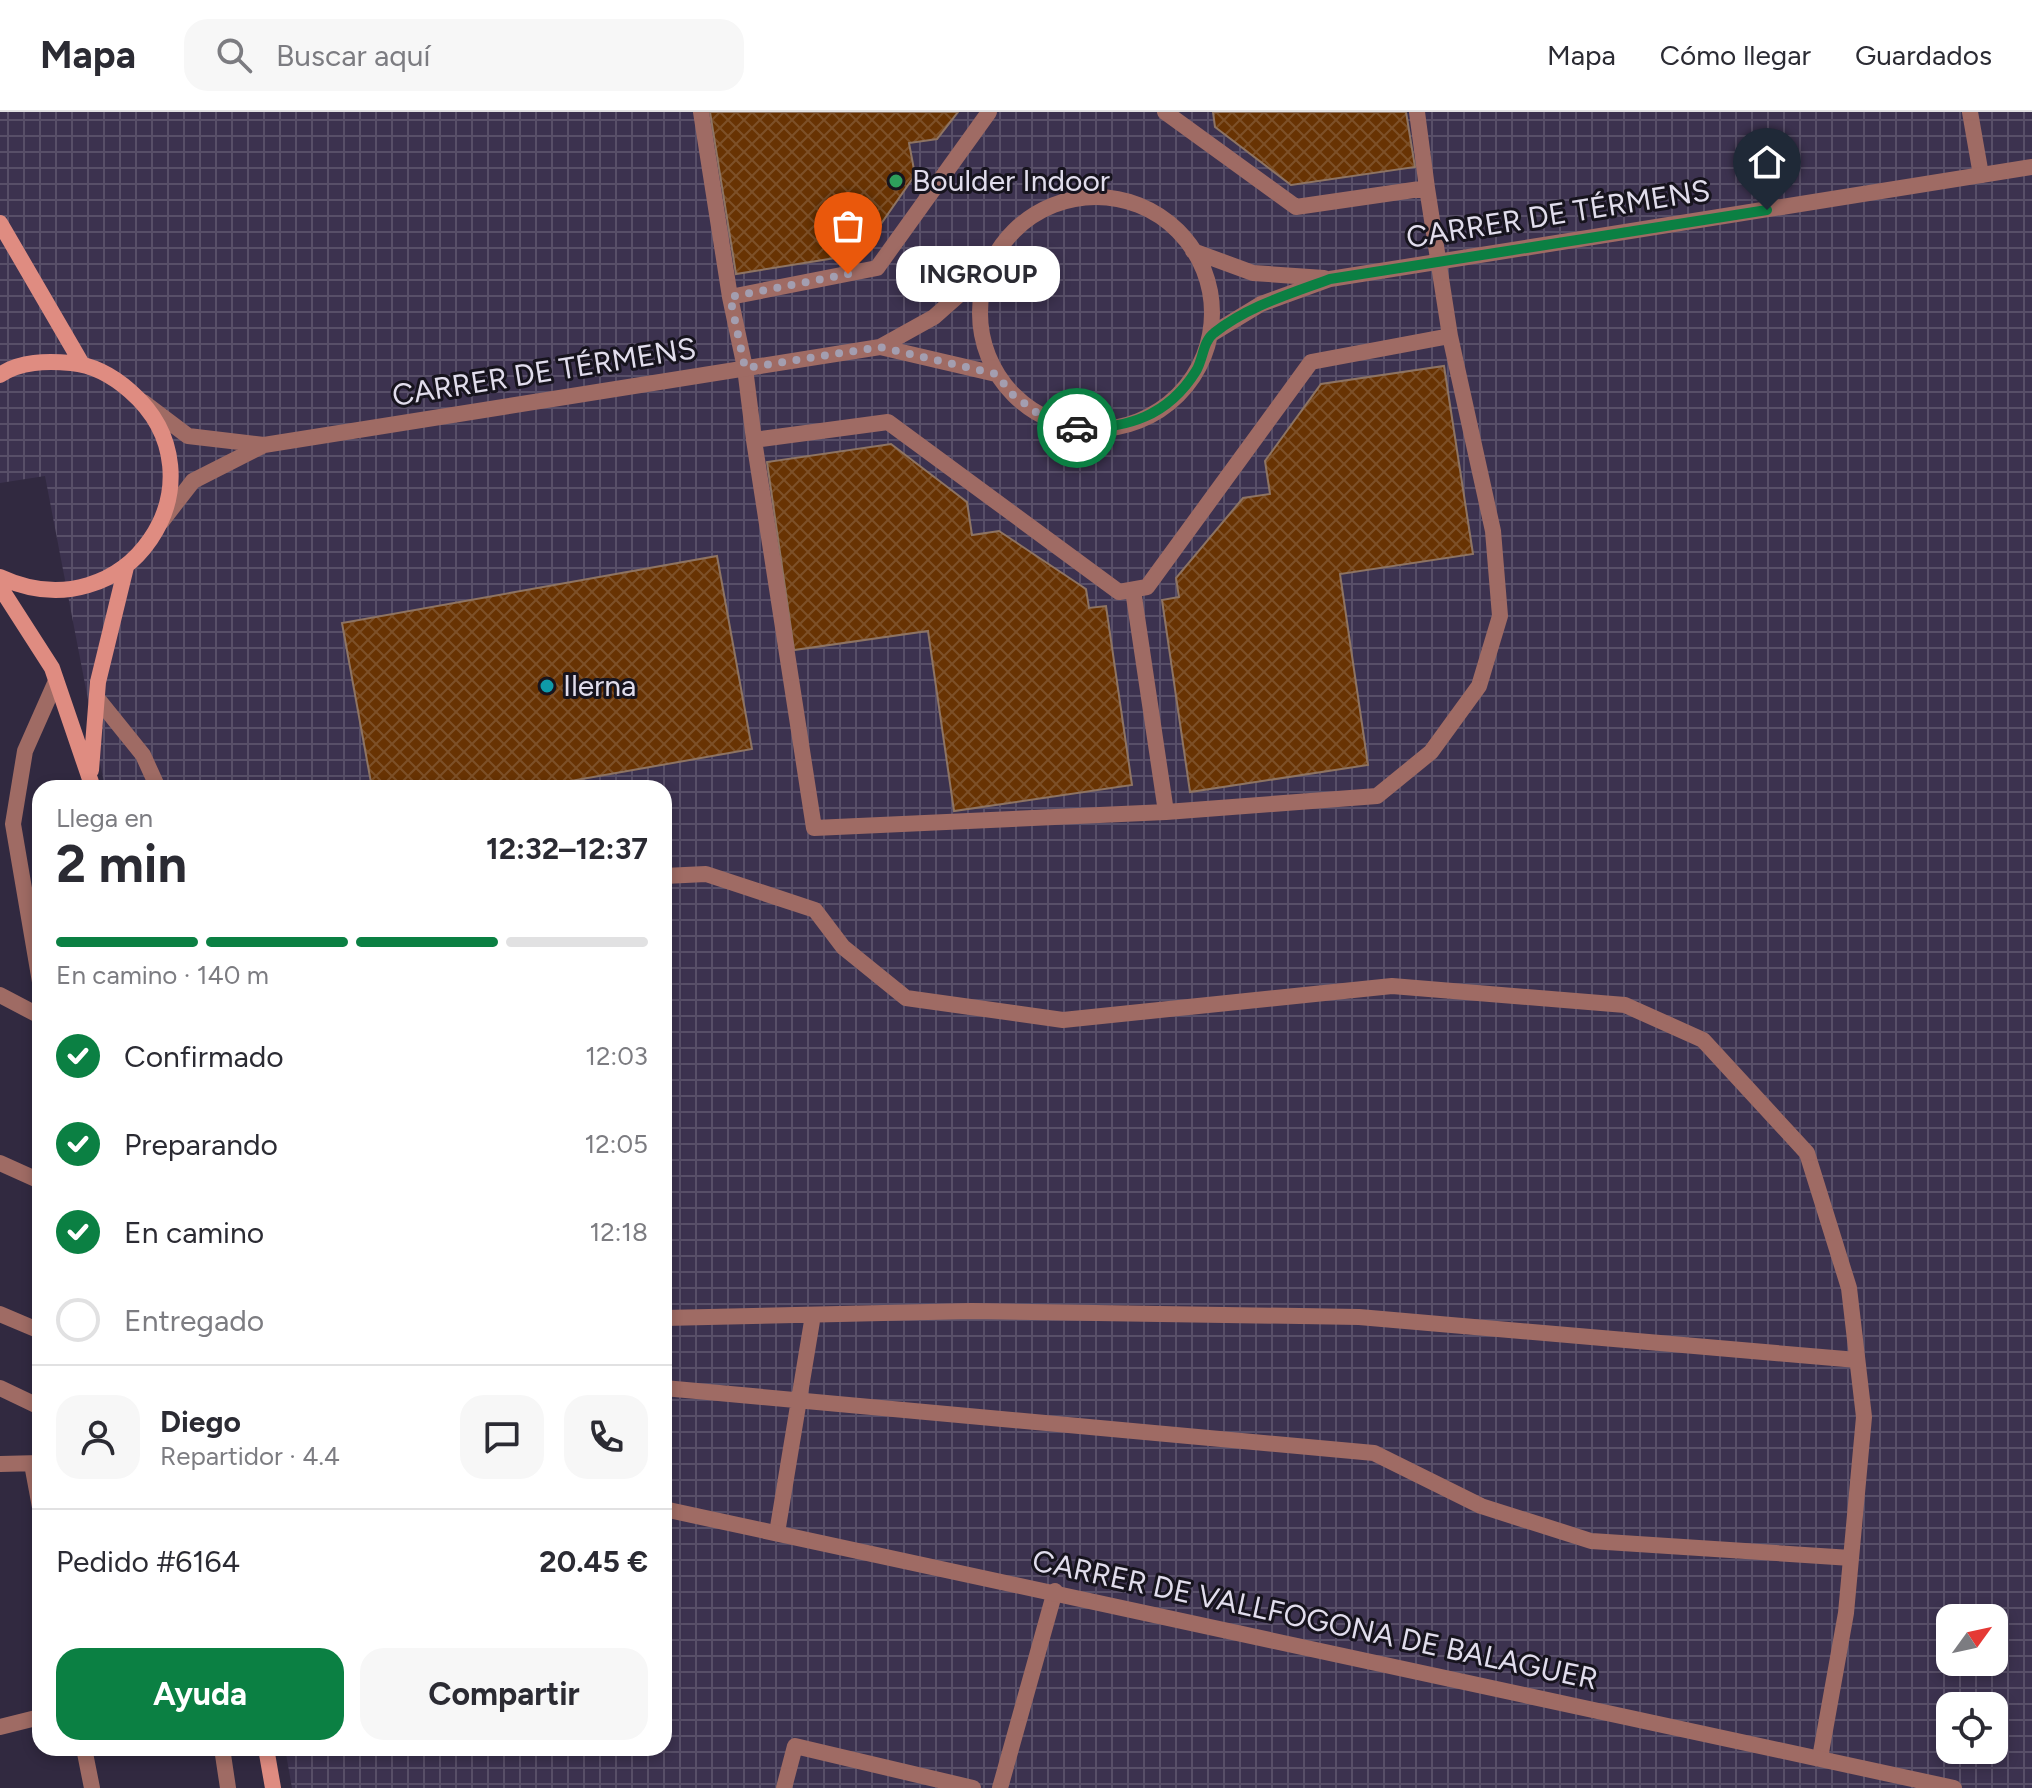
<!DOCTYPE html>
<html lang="es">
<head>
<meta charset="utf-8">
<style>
	body { margin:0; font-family:Figtree,sans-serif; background:#f7f7f7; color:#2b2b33; height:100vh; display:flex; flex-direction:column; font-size:30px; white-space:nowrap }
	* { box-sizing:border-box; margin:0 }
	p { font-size:26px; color:#7c7c81 }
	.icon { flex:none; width:44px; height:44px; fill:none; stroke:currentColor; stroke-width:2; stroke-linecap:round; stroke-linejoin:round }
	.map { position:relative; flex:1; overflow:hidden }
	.side { position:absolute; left:32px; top:668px; width:640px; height:976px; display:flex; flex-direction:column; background:#fff; border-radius:24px; box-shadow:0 4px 12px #0003 }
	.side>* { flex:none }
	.needle { width:52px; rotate:57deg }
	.tools { position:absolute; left:1936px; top:1492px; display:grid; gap:16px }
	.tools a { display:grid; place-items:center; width:72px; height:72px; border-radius:16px; background:#fff; box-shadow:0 4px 12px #0003; font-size:40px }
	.pin { position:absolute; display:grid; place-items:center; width:68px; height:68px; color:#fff; margin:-82px -34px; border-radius:50% 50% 50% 0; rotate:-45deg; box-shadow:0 0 8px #0007 }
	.pin .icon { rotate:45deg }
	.courier { position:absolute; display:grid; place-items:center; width:80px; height:80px; margin:-40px; border:6px solid #0b8043; border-radius:50%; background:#fff; color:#222; box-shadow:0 2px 10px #0007 }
	.bubble { position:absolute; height:56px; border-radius:24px; background:#fff; box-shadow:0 4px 12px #0003; font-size:26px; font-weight:700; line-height:56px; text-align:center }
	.overview em { font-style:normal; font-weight:700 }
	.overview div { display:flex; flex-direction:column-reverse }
	.overview { display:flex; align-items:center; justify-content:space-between; height:136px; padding:0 24px }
	h1 { font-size:52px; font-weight:700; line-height:60px }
	.bar { display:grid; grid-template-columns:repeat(4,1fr); gap:12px 8px; align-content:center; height:96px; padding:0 24px }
	.bar i { height:10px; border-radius:6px; background:#e1e1e2 }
	.bar .on { background:#0b8043 }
	.bar p { grid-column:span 4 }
	.line { display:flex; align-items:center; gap:20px; padding:0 24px; border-top:2px solid #e1e1e2 }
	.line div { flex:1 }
	.round { display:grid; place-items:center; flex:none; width:84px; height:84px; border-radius:24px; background:#f7f7f7 }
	ol { padding:0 24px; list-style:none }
	li { display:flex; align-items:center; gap:24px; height:88px }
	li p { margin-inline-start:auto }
	li .icon { padding:8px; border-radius:50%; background:#0b8043; color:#fff; stroke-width:4 }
	li:last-child { color:#7c7c81 }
	li i { width:44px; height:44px; border:4px solid #e1e1e2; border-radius:50% }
	.action { display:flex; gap:16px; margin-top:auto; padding:16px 24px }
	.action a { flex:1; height:92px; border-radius:24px; background:#0b8043; color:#fff; font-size:32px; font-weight:700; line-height:92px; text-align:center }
	.action a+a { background:#f7f7f7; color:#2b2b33 }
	header { display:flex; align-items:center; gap:48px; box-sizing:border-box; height:112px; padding:0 40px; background:#fff; border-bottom:2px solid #e1e1e2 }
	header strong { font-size:38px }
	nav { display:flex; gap:44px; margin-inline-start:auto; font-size:28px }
	.search { width:560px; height:72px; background:#f7f7f7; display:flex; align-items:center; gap:20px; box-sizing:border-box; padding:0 28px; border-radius:24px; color:#7c7c81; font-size:30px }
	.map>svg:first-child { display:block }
</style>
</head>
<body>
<header>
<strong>Mapa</strong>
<div class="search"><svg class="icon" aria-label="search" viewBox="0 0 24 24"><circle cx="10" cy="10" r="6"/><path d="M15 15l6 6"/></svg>Buscar aquí</div>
<nav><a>Mapa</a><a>Cómo llegar</a><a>Guardados</a></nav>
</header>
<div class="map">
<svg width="2032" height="1676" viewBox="0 0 2032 1676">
	<defs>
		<pattern id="industrial-grid" width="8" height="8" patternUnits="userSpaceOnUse" patternTransform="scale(2)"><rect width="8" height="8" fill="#3c324f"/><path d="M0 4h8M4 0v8" fill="none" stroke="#584f68"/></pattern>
		<pattern id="building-cross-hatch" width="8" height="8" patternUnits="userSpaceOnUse" patternTransform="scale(2)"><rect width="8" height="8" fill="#683303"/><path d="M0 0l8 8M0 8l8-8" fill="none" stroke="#7d5028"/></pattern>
	</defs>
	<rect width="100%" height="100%" fill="#312940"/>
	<path fill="url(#industrial-grid)" fill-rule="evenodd" d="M0 0H2032V1676H292L285 1636H664V676H105L45 364 0 371ZM1950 1506H1994V1550H1950ZM1950 1594H1994V1638H1950Z"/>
	<path fill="url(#building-cross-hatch)" stroke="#8e7463" stroke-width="2" d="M710 0H958L937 27 909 31 915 63 860 142 736 162Z
		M1213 0H1406L1415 55 1291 73 1215 15Z
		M1444 254 1473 442 1340 462 1368 653 1190 680 1162 488 1179 485 1176 466 1243 386 1270 382 1265 349 1321 272Z
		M891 332 967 390 972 423 999 419 1086 477 1089 496 1106 494 1132 673 954 699 928 519 794 538 767 350Z
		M717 444 752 637 531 676H372L342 511Z"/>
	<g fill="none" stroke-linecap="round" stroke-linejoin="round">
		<path stroke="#9f6b64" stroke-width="16" d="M701 0 730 185
			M989 0 877 156 730 185 745 256 754 328 888 310 1119 480 1147 475 1311 250 1450 224 1427 76 1296 95 1165 0
			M1417 0 1427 76
			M1970 0 1981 63
			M754 328 814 716 1166 700 1377 684 1431 640 1479 574 1500 504 1493 419 1450 224
			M1133 478 1166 700
			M664 764 706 762 815 798 843 835 906 886 1063 908 1392 874 1625 893 1703 928 1807 1041 1849 1176 1864 1305 1846 1501 1820 1646
			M40 870 13 712 25 639 56 569
			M664 1206 972 1199 1359 1205 1857 1248
			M664 1276 1374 1341 1481 1394 1591 1429 1851 1446
			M777 1421 813 1203
			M784 1676 795 1634 973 1676
			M1000 1676 1055 1479"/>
		<path stroke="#9f6b64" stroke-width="16" d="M980 201a116 116 0 1 1 232 0a116 116 0 1 1-232 0Z
			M1193 139 1253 161 1324 166
			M1210 223 1261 192 1330 167 2032 55
			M880 235 996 262
			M143 290 188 324 264 333 880 235 934 205 987 158
			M162 409 193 369 262 334
			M97 586 143 643 158 676
			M0 883 40 904
			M0 1051 40 1069
			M0 1202 40 1219
			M0 1276 40 1295
			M0 1352 40 1351
			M32 1352 40 1395
			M664 1397 1954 1676
			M0 1615 40 1605
			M84 1636 92 1676
			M222 1636 228 1676"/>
		<path stroke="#df8c81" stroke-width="16" d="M0 111 82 252
			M0 263C20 249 47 249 71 251 93 253 113 264 130 279 231 367 127 524 0 465
			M0 475 52 556 93 676
			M91 658 98 570 126 455
			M266 1636 273 1676"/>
	</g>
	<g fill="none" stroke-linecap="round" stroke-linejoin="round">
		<path stroke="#a39eb0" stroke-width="8" stroke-dasharray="0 14.4" d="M848 162 730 185 745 256 880 235 996 262 1012 282 1041 304 1077 316"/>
		<path stroke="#0b8043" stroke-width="10" d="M1077 316C1127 317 1168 304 1196 259 1203 248 1203 229 1214 221 1248 194 1290 182 1330 167L1767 98"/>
	</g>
	<circle fill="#2e9e5b" stroke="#17141e" stroke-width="3" cx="896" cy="69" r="8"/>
	<circle fill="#0f9aa8" stroke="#17141e" stroke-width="3" cx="547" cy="574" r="8"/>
	<g text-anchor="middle" stroke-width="6" stroke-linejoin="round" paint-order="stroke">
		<g font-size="30" fill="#e1ddec" stroke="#17141e" text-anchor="start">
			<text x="912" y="79">Boulder Indoor</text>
			<text x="563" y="584">Ilerna</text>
		</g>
		<g font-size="30" fill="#e1ddec" stroke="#17141e">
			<text transform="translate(1558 102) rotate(-9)" y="10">CARRER DE TÉRMENS</text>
			<text transform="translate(544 260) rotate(-9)" y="10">CARRER DE TÉRMENS</text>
			<text transform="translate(1315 1508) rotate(12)" y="10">CARRER DE VALLFOGONA DE BALAGUER</text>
		</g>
	</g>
</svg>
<div class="tools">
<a><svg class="needle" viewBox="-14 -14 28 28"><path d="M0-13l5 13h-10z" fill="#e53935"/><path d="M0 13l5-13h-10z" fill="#7c7c81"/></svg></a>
<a><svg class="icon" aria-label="locate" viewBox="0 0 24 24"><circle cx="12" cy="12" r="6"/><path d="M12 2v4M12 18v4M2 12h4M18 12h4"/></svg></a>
</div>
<div class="pin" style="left:848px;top:162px;background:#ea580c"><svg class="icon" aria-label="bag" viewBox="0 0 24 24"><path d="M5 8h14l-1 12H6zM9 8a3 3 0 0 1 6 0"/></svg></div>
<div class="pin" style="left:1767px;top:98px;background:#1f2937"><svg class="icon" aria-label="home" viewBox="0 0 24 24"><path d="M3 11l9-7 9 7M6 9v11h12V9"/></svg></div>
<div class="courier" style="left:1077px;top:316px"><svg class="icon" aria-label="car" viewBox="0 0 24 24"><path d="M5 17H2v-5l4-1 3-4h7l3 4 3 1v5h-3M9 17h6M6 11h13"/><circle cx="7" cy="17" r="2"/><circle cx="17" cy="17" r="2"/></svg></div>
<div class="bubble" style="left:896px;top:134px;width:164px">INGROUP</div>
<section class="side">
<div class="overview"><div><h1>2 min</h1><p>Llega en</p></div><em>12:32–12:37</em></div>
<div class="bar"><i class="on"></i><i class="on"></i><i class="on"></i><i></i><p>En camino · 140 m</p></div>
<ol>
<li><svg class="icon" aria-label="check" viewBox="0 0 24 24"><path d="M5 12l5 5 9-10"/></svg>Confirmado<p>12:03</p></li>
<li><svg class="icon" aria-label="check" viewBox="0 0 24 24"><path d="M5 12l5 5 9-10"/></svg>Preparando<p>12:05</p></li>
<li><svg class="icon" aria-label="check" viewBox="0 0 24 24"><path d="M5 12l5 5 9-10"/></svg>En camino<p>12:18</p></li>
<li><i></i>Entregado</li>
</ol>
<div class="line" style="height:144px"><a class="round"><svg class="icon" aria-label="person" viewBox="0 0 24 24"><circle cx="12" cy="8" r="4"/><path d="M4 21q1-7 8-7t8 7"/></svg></a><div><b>Diego</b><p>Repartidor · 4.4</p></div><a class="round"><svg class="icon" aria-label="chat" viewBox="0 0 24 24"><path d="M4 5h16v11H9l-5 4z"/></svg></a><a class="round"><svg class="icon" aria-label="phone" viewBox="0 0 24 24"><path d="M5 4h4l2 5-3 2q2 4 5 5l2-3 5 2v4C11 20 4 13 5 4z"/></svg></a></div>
<div class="line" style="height:104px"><div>Pedido #6164</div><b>20.45 €</b></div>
<div class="action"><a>Ayuda</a><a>Compartir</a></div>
</section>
</div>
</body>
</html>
